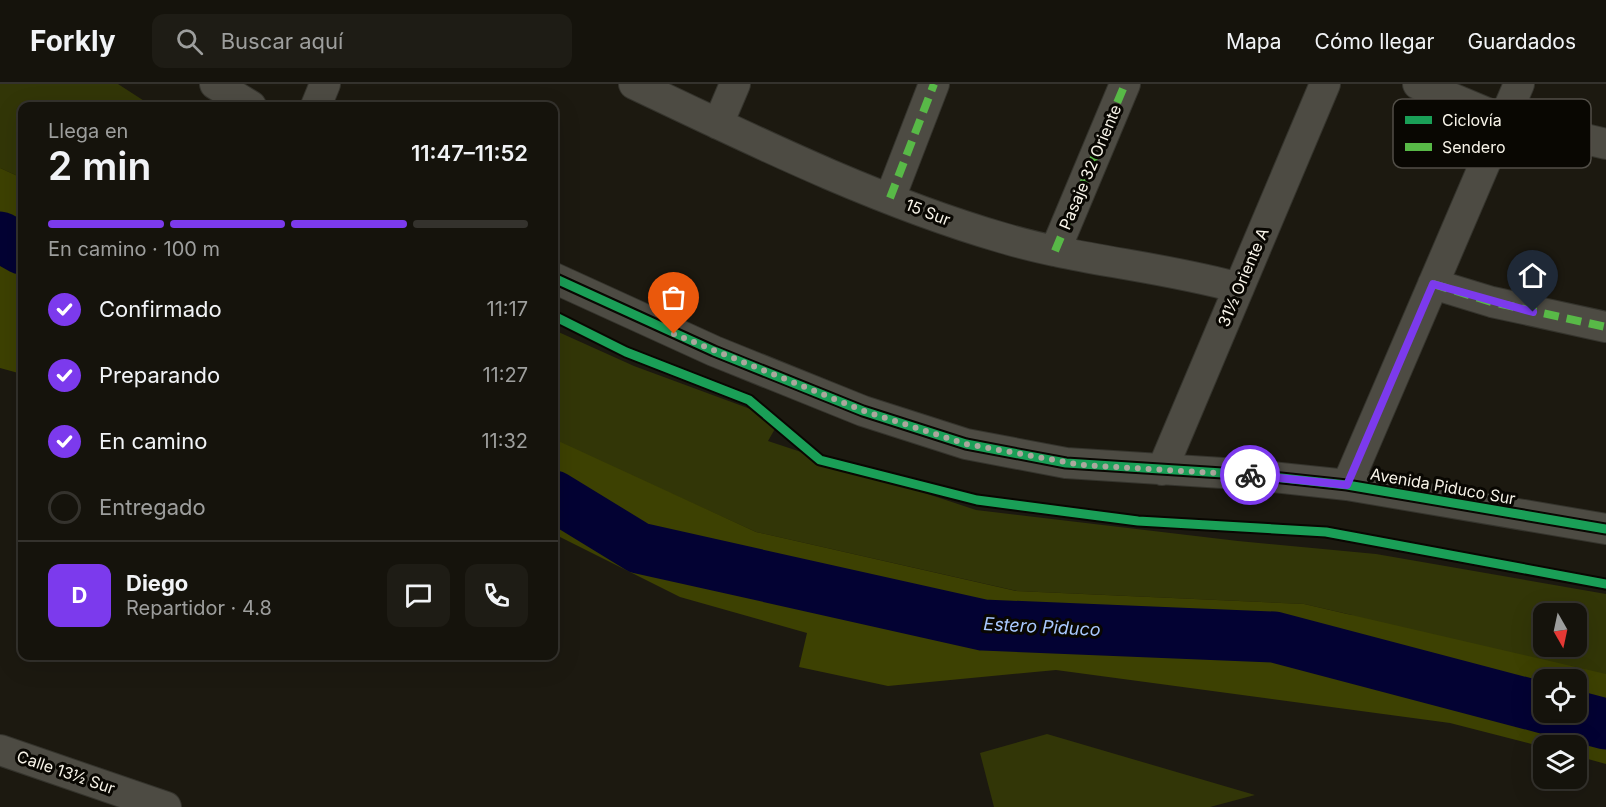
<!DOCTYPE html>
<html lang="es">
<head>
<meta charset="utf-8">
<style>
	body { margin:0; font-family:Inter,sans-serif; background:#1e1c15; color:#f1f3f6; height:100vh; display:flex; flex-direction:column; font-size:22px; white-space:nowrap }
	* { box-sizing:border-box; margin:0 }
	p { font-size:20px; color:#9d9e9d }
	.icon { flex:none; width:33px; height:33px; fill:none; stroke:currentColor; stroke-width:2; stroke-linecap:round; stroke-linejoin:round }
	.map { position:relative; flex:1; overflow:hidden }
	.drawer { position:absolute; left:18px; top:18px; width:540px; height:558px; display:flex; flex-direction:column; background:#15130c; border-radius:12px; box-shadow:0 6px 24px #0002,0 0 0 2px #34322d }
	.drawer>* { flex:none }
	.needle { width:39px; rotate:171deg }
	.buttons { position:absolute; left:1533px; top:519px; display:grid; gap:12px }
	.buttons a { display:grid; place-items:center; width:54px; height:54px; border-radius:12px; background:#15130c; box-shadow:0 6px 24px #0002,0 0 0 2px #34322d; font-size:30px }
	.pin { position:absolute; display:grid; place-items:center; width:51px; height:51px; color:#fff; margin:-62px -26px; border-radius:50% 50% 50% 0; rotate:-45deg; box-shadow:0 0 6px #0007 }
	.pin .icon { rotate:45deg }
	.courier { position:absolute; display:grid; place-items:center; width:60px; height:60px; margin:-30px; border:4px solid #7c3aed; border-radius:50%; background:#fff; color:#222; box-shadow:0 2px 8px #0007 }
	.headline em { font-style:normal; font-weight:600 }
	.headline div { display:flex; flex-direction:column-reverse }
	.headline { display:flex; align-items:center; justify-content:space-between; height:102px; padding:0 30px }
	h1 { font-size:39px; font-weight:600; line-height:45px }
	.bar { display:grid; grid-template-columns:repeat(4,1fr); gap:9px 6px; align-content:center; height:72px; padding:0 30px }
	.bar i { height:8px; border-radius:4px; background:#34322d }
	.bar .selected { background:#7c3aed }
	.bar p { grid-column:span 4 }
	.line { display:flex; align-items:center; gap:15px; padding:0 30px; border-top:2px solid #34322d }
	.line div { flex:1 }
	.round { display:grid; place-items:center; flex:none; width:63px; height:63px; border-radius:12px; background:#1e1c15 }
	ol { padding:0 30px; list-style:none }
	li { display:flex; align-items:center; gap:18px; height:66px }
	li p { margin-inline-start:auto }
	li .icon { padding:6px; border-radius:50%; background:#7c3aed; color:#fff; stroke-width:4 }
	li:last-child { color:#9d9e9d }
	li i { width:33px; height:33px; border:3px solid #34322d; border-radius:50% }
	header { display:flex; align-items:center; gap:36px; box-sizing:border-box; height:84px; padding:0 30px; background:#15130c; border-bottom:2px solid #34322d }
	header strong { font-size:28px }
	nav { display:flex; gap:33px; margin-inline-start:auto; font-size:21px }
	.search { width:420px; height:54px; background:#1e1c15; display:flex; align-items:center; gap:15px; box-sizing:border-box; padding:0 21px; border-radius:12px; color:#9d9e9d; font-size:22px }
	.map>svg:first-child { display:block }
</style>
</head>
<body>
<header>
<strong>Forkly</strong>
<div class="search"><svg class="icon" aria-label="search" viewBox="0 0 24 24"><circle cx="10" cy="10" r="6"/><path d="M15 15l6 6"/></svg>Buscar aquí</div>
<nav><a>Mapa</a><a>Cómo llegar</a><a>Guardados</a></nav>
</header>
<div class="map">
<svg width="1606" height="723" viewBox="0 0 1606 723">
	<rect width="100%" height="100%" fill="#1c1910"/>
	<path fill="#323607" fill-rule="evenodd" d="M0 0H118L152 22H22V94L0 84Z
		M554 246 634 282 780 336 768 357 976 426 1238 457 1376 470 1606 510V618L1577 605 1576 596H1543L1509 588 1383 580 1238 561 1072 565 983 559 907 545 828 524 774 499 679 462 554 395ZM606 380 756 448 1017 507 1304 520 1352 531 1059 521 907 503 825 485ZM1544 530H1576V562H1544Z
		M1047 650 1255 711 1210 723H994L980 669Z"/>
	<path fill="#3d4102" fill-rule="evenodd" d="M0 84 22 94V290L0 284Z
		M554 355 756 448 1016 507 1304 520 1606 590V680L1577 672 1576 662 1543 663 1450 639 1056 586 888 602 799 583 807 549 680 513 554 450ZM1544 596H1576V628H1544Z"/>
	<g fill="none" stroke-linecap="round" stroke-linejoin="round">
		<path stroke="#030233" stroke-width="51" d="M0 153 22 165
			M554 412 639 464 983 541 1274 553 1544 624
			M1560 628 1606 640"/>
		<g stroke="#35342d" stroke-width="32">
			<path id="street" d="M215 0 251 22
				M634 0C754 57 876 117 1003 154 1080 177 1161 182 1239 204
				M1418 0 1504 36 1606 60
				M316 22 325 0
				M718 40 735 0
				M890 114 934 0
				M1055 167 1125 0
				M554 194 714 267 863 327 966 360 1066 379 1254 391 1347 401 1606 445
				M1433 200 1492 218 1606 243
				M1162 386 1325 0
				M1347 401 1519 0
				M0 666 166 723"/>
		</g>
		<use href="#street" stroke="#4d4b43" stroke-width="30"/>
		<path stroke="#58b947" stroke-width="8" stroke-dasharray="15 8" stroke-linecap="butt" d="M890 114 934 0
			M1055 167 1125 0
			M1433 200 1492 218 1606 243"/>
		<g stroke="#090702" stroke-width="13">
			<path id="cycleway" d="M554 194 714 267 863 327 966 360 1066 379 1254 391 1347 401 1606 445
				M554 232 626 268 749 316 820 376 977 416 1138 437 1326 448 1606 500"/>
		</g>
		<use href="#cycleway" stroke="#1a9f57" stroke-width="9"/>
	</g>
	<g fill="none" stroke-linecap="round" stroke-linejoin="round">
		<path stroke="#aba79d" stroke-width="6" stroke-dasharray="0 10.8" d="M674 250 864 327 966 360 1082 381 1250 391"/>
		<path stroke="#7c3aed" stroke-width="8" d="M1250 391 1347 401 1433 200 1533 228"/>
	</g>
	<g text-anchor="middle" stroke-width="6" stroke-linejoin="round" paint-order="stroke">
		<g font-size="16" fill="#f8f4e9" stroke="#090702">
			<text transform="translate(1090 83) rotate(-67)" y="6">Pasaje 32 Oriente</text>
			<text transform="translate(928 128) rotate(21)" y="6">15 Sur</text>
			<text transform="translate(1243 193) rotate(-67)" y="6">31½ Oriente A</text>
			<text transform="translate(1443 402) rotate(10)" y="6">Avenida Piduco Sur</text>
			<text transform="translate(66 688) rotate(19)" y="6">Calle 13½ Sur</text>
		</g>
		<g font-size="18" font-style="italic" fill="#a9c8fe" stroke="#090702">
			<text transform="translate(1042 543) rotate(3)" y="6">Estero Piduco</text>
		</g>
	</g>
	<rect x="1393" y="15" width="198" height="69" rx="9" fill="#090702" stroke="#514e47" stroke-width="1.5"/>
	<rect x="1405" y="32" width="27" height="8" fill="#1a9f57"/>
	<rect x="1405" y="59" width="27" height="8" fill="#58b947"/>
	<g font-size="16" fill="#f8f4e9">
		<text x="1442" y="42">Ciclovía</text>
		<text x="1442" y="69">Sendero</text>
	</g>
</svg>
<div class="buttons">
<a><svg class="needle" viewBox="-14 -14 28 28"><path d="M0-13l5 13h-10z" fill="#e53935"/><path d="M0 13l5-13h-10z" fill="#9d9e9d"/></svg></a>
<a><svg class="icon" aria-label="locate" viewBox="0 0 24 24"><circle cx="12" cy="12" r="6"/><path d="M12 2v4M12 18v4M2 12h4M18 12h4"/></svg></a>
<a><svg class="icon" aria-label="layers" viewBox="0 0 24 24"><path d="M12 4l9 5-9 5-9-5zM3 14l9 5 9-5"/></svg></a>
</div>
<div class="pin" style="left:674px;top:250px;background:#ea580c"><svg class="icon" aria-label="bag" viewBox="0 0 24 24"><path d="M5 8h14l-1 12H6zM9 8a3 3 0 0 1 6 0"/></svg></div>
<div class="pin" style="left:1533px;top:228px;background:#1f2937"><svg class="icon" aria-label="home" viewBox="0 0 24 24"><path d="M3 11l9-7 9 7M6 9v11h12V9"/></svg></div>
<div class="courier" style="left:1250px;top:391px"><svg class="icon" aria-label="bike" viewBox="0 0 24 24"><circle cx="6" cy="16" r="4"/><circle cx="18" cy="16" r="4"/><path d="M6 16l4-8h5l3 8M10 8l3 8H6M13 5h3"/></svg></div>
<section class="drawer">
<div class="headline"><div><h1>2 min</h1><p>Llega en</p></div><em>11:47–11:52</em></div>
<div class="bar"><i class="selected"></i><i class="selected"></i><i class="selected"></i><i></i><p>En camino · 100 m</p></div>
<ol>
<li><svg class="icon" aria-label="check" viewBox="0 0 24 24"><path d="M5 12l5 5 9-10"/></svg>Confirmado<p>11:17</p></li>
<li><svg class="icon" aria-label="check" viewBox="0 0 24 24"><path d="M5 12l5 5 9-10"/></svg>Preparando<p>11:27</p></li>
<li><svg class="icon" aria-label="check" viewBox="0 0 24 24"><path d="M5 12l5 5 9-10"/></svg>En camino<p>11:32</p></li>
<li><i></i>Entregado</li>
</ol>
<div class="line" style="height:108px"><b class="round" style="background:#7c3aed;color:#fff">D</b><div><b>Diego</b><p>Repartidor · 4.8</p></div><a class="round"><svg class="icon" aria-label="chat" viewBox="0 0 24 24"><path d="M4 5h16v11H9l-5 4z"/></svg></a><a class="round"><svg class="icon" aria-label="phone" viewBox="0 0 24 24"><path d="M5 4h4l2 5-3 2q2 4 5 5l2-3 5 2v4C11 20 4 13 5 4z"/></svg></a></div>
</section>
</div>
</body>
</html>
